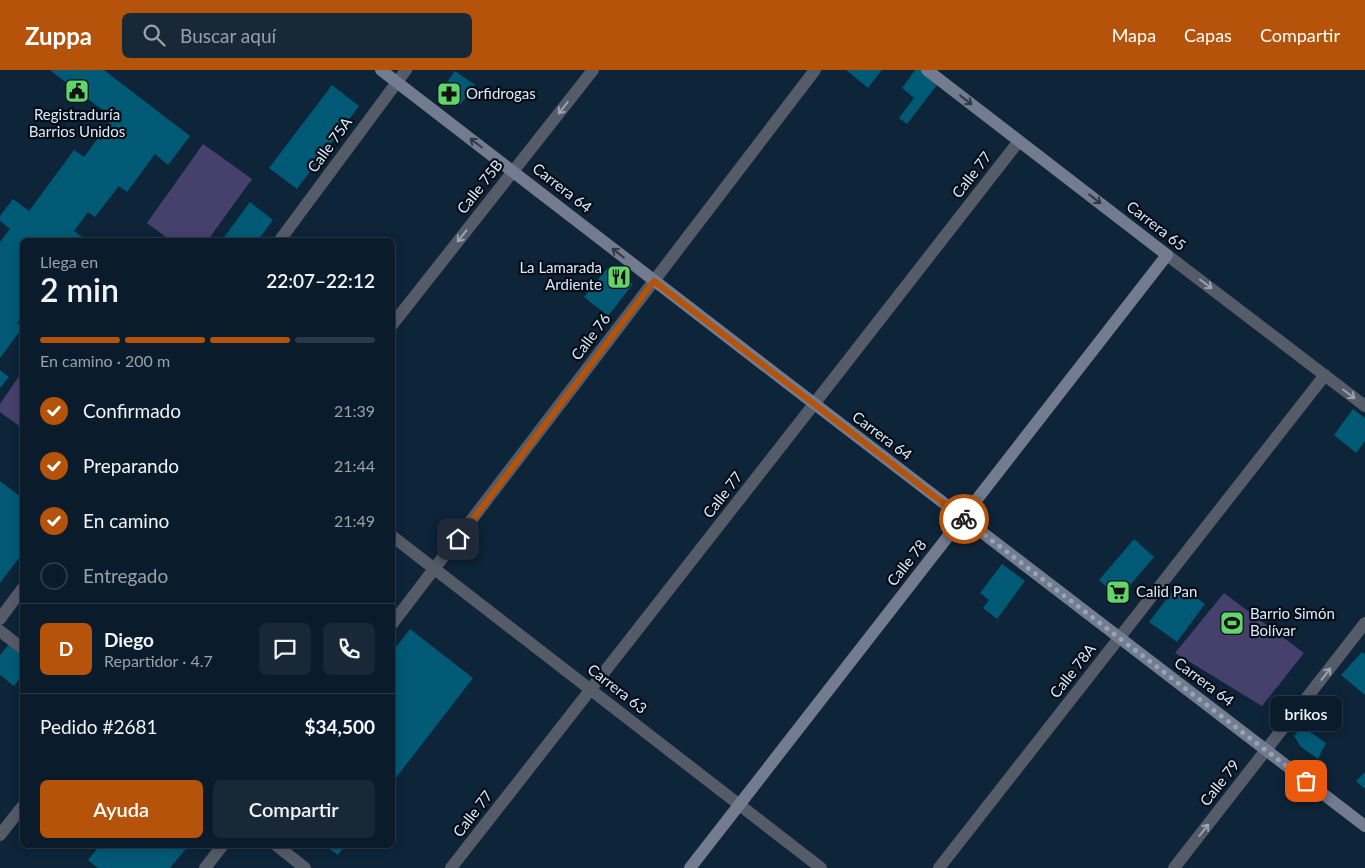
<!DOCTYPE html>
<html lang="es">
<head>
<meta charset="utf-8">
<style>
	body { margin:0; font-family:Lato,sans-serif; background:#182837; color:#f1f3f6; height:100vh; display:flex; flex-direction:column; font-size:19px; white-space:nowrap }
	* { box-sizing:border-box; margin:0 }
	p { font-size:16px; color:#99a1a9 }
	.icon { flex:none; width:28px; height:28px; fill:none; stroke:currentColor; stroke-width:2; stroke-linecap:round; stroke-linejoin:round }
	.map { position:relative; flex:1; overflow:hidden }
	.side { position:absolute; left:20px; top:168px; width:375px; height:610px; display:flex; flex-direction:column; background:#0a1b2b; border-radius:8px; box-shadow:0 2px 12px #0003,0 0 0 1px #2a3947 }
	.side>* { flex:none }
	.pin { position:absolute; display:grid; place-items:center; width:42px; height:42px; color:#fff; margin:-21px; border-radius:10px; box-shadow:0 2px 8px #0006 }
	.courier { position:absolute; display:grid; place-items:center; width:50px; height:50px; margin:-25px; border:4px solid #b45309; border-radius:50%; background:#fff; color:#222; box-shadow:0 1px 6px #0007 }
	.bubble { position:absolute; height:35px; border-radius:8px; background:#0a1b2b; box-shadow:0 2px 12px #0003,0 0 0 1px #2a3947; font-size:16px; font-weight:600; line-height:35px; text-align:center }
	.summary em { font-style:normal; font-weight:600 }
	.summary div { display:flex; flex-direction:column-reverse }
	.summary { display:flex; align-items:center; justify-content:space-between; height:85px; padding:0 20px }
	h1 { font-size:32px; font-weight:600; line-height:38px }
	.bar { display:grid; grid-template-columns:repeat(4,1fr); gap:8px 5px; align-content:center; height:60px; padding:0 20px }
	.bar i { height:6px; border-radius:4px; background:#2a3947 }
	.bar .active { background:#b45309 }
	.bar p { grid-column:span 4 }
	.line { display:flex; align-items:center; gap:12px; padding:0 20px; border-top:1px solid #2a3947 }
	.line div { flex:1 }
	.round { display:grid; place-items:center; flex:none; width:52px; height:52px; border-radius:8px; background:#182837 }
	ol { padding:0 20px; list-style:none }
	li { display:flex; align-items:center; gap:15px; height:55px }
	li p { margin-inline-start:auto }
	li .icon { padding:5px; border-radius:50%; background:#b45309; color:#fff; stroke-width:4 }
	li:last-child { color:#99a1a9 }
	li i { width:28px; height:28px; border:2px solid #2a3947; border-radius:50% }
	.primary-button { display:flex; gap:10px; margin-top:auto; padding:10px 20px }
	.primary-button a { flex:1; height:58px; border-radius:8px; background:#b45309; color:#fff; font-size:20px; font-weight:600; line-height:58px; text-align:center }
	.primary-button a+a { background:#182837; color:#f1f3f6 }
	header { display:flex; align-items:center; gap:30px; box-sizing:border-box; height:70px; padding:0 25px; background:#b45309; color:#fff }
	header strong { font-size:24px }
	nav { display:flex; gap:28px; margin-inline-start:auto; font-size:18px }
	.search { width:350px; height:45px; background:#182837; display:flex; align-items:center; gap:12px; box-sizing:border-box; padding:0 18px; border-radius:8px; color:#99a1a9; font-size:19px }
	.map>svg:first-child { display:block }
</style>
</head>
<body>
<header>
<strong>Zuppa</strong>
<div class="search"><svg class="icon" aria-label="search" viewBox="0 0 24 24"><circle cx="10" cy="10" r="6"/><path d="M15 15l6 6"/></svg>Buscar aquí</div>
<nav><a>Mapa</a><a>Capas</a><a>Compartir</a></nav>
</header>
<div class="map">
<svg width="1365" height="798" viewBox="0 0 1365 798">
	<rect width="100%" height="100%" fill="#0d2439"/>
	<path fill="#46406c" d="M203 74 252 109 208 170H170L147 153Z
		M22 302V358L0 342V334Z
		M1224 523 1304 583 1262 636 1175 583Z"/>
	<path fill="#015a75" d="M52 0H104L190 66 168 95 155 84 127 122 119 116 95 147 88 142 74 161 86 170H22V246L17 253 22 258 0 288V172L10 159 0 151V146L13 129 29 141 74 80 84 87 113 48 51 1Z
		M846 0H882L868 18Z
		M915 0H926L940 11 907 54 899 48 914 28 902 18Z
		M455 1 475 15 460 35 441 20Z
		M332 15 359 36 297 119 269 98Z
		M250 132 273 150 258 170H222Z
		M609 196 633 214 608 246 584 227Z
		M0 300 9 307 0 318Z
		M1353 339 1365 348V371L1356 383 1334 365Z
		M0 411 22 428V484L0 513Z
		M1134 469 1154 487 1119 528 1099 510Z
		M1002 494 1025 511 997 549 983 538 989 530 980 523Z
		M1178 514 1205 534 1177 572 1149 552Z
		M410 559 473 608 392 713V582Z
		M9 574 22 584V605L14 616 0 605V585Z
		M1362 582 1365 584V625L1341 605Z
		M1314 644 1321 653 1310 662 1326 673 1318 689 1301 677 1294 666Z
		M1365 702V719L1356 711Z
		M100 775H189L170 798H98L88 790Z
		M324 775H345L338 785Z"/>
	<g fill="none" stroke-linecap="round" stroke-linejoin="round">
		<path stroke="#565b68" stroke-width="12" d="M280 170 406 0
			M1167 185 1365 336
			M392 255 593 0
			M392 466 821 798
			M0 549 22 519
			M392 554 815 0
			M0 561 22 578
			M0 765 22 737
			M276 775 305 798
			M205 798 223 775
			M451 798 814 334 1019 71
			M939 798 1325 305
			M1174 798 1365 553"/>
		<path stroke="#737b90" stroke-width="12" d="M381 0 773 302 1365 756
			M690 798 1167 185 927 0"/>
	</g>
	<defs><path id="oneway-shaft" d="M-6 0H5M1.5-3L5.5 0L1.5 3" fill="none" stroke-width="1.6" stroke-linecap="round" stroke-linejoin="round" transform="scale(1.25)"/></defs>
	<g stroke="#303947">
		<use href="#oneway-shaft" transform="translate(966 30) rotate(38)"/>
		<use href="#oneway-shaft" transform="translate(476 73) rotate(-143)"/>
		<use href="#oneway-shaft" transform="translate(1095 129) rotate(38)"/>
		<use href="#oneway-shaft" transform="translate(618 183) rotate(-142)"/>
	</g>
	<g stroke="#99a2b0">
		<use href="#oneway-shaft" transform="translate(563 38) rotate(128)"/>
		<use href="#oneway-shaft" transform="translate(462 166) rotate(128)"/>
		<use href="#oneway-shaft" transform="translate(1206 214) rotate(37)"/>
		<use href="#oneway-shaft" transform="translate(1349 324) rotate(37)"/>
		<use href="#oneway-shaft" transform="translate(1326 604) rotate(-52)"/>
		<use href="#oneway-shaft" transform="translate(1204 760) rotate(-52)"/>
	</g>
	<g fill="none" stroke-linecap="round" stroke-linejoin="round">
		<path stroke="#94a5b6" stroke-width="5" stroke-dasharray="0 9" d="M964 449 1306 711"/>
		<path stroke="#b45309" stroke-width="6" d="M458 469 654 211 964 449"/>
	</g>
	<defs>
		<g id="civic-square" transform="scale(1.25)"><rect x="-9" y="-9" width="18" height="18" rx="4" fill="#61d46a" stroke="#040d16"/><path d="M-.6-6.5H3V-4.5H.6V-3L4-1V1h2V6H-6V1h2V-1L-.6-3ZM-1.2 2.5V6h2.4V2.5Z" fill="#111"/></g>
		<g id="pharmacy-square" transform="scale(1.25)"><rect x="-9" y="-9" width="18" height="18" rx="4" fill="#61d46a" stroke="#040d16"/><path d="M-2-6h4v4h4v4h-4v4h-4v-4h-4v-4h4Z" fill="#111"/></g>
		<g id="restaurant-square" transform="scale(1.25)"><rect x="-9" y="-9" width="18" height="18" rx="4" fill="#61d46a" stroke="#040d16"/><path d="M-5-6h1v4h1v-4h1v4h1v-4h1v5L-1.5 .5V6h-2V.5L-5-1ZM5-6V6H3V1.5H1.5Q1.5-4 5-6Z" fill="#111"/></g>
		<g id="supermarket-square" transform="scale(1.25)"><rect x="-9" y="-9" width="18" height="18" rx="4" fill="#61d46a" stroke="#040d16"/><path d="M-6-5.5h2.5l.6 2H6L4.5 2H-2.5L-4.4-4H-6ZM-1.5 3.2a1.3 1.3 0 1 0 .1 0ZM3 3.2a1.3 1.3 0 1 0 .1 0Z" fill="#111"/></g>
		<g id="stadium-square" transform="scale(1.25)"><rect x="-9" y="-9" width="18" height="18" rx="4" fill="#61d46a" stroke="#040d16"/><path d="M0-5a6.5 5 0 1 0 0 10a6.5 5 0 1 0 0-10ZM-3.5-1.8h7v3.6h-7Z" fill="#111"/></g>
	</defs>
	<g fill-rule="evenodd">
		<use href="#civic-square" x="77" y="21"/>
		<use href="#pharmacy-square" x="449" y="24"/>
		<use href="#restaurant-square" x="619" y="207"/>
		<use href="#supermarket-square" x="1118" y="522"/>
		<use href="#stadium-square" x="1232" y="553"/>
	</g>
	<g text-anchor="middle" stroke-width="4.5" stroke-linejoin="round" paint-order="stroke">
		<g font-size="15" fill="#dceaf9" stroke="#040d16" text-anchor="start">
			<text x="466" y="29">Orfidrogas</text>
			<text x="77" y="50" text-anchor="middle">Registraduría<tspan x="77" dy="17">Barrios Unidos</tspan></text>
			<text x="602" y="203" text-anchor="end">La Lamarada<tspan x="602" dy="17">Ardiente</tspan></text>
			<text x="1136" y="527">Calid Pan</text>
			<text x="1250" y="549">Barrio Simón<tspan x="1250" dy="17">Bolívar</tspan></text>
		</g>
		<g font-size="15" fill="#dceaf9" stroke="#040d16">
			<text transform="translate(330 75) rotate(-54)" y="5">Calle 75A</text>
			<text transform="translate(972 105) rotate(-52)" y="5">Calle 77</text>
			<text transform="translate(480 117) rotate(-52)" y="5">Calle 75B</text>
			<text transform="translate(562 118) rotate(38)" y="5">Carrera 64</text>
			<text transform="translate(1156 156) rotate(38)" y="5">Carrera 65</text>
			<text transform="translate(591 267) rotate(-53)" y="5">Calle 76</text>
			<text transform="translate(882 366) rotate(37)" y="5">Carrera 64</text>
			<text transform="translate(723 425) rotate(-52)" y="5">Calle 77</text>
			<text transform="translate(907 493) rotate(-52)" y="5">Calle 78</text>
			<text transform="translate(1073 601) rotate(-52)" y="5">Calle 78A</text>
			<text transform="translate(1204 612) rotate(37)" y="5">Carrera 64</text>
			<text transform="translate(617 619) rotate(38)" y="5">Carrera 63</text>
			<text transform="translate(1220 713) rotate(-52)" y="5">Calle 79</text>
			<text transform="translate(473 744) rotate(-52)" y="5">Calle 77</text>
		</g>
	</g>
</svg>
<div class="pin" style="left:1306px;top:711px;background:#ea580c"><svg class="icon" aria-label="bag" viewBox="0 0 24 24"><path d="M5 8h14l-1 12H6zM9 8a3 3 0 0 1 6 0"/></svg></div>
<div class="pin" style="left:458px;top:469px;background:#1f2937"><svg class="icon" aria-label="home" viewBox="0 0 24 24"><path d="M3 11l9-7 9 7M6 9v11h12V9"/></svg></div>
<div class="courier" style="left:964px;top:449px"><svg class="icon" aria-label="bike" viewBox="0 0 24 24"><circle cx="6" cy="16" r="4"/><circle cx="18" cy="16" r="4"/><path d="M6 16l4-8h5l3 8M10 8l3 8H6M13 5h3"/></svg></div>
<div class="bubble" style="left:1270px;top:626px;width:72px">brikos</div>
<section class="side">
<div class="summary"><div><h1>2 min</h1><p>Llega en</p></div><em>22:07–22:12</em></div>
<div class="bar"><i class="active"></i><i class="active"></i><i class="active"></i><i></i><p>En camino · 200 m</p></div>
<ol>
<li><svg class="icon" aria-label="check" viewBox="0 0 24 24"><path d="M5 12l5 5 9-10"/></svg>Confirmado<p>21:39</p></li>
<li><svg class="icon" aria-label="check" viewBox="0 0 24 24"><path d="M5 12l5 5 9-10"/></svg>Preparando<p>21:44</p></li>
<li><svg class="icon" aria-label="check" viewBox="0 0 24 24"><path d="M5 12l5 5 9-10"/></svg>En camino<p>21:49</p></li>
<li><i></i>Entregado</li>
</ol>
<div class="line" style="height:90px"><b class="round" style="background:#b45309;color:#fff">D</b><div><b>Diego</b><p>Repartidor · 4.7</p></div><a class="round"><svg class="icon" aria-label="chat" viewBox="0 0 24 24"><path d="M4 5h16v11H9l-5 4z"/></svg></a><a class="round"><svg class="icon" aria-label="phone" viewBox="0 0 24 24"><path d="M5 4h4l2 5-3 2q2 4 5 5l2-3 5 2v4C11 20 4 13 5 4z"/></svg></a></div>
<div class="line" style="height:65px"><div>Pedido #2681</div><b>$34,500</b></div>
<div class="primary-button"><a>Ayuda</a><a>Compartir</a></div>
</section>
</div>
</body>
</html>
